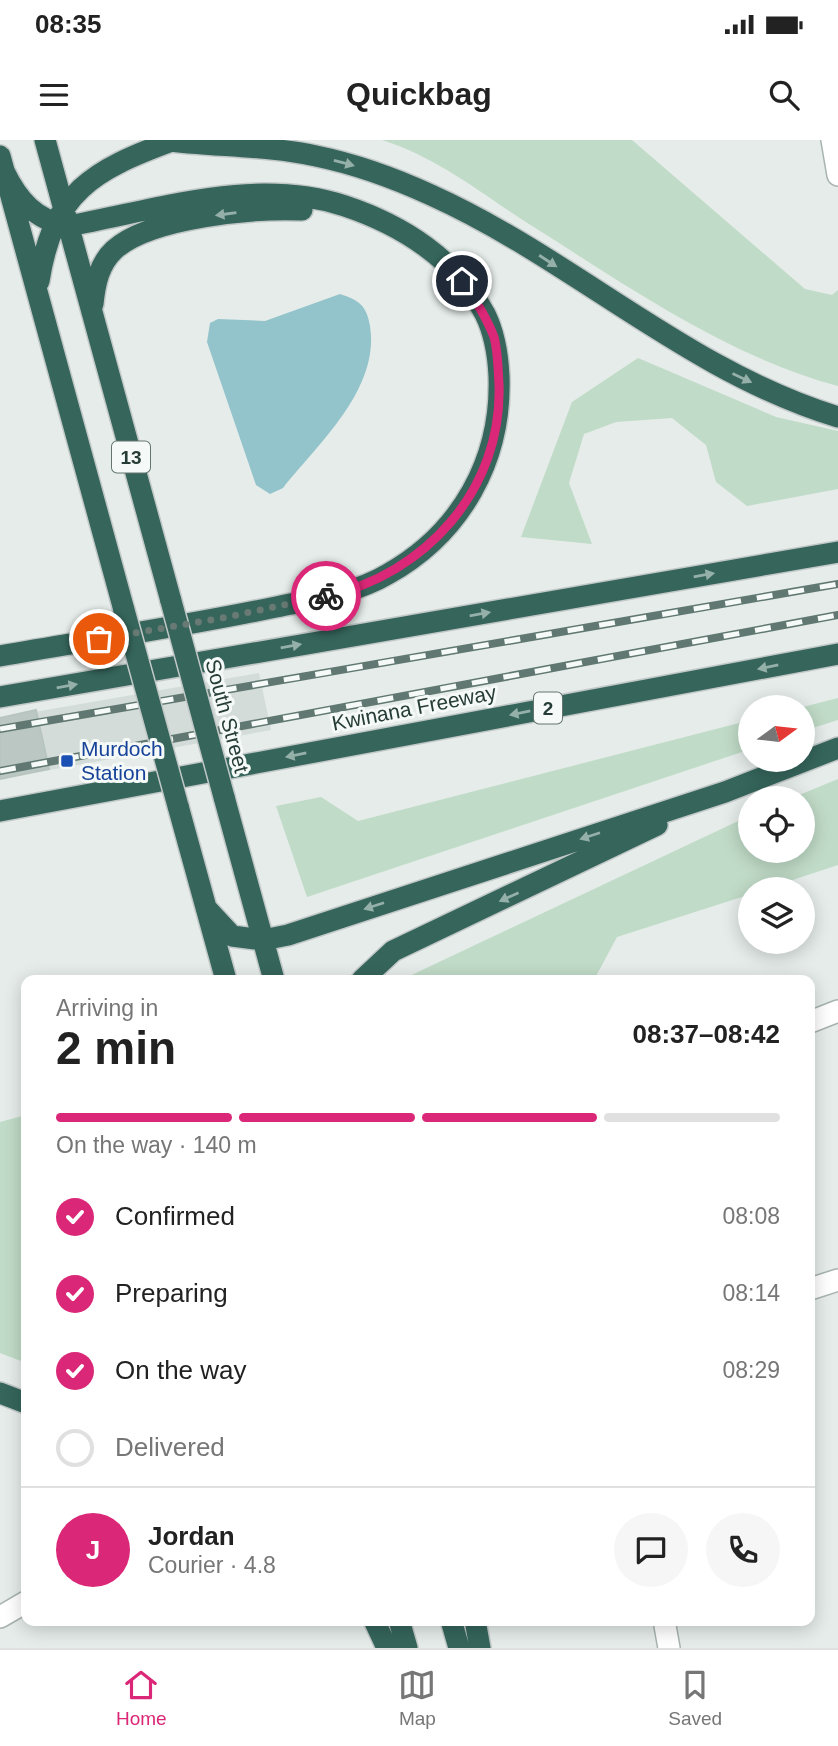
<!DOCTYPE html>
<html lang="en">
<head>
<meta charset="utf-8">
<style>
	body { margin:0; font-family:Arial,sans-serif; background:#f6f6f6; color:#222; height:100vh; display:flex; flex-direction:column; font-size:26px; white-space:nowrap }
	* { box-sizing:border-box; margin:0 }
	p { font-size:23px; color:#767676 }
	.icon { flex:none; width:38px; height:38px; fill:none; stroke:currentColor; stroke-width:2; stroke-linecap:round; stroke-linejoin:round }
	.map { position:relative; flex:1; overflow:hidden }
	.panel { position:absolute; left:21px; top:835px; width:794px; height:651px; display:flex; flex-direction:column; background:#fff; border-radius:14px; box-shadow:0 4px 18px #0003 }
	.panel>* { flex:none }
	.needle { width:46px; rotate:75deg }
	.fabs { position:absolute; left:738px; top:555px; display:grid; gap:14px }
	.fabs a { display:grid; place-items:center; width:77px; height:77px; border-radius:50%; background:#fff; box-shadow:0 4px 18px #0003; font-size:35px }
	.pin { position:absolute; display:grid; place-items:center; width:60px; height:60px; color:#fff; margin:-30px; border:4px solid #fff; border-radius:50%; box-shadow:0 2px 7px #0007 }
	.courier { position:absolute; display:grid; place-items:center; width:70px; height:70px; margin:-35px; border:5px solid #db2777; border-radius:50%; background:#fff; color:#222; box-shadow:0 2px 9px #0007 }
	.head em { font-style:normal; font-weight:700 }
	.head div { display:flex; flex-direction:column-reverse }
	.head { display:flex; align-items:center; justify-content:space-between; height:119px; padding:0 35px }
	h1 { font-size:46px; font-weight:700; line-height:52px }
	.bar { display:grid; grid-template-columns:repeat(4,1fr); gap:10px 7px; align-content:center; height:84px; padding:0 35px }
	.bar i { height:9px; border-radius:5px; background:#e0e0e0 }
	.bar .on { background:#db2777 }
	.bar p { grid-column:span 4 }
	.line { display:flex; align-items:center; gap:18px; padding:0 35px; border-top:2px solid #e0e0e0 }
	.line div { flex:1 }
	.round { display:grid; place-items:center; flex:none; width:74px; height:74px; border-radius:37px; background:#f6f6f6 }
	ol { padding:0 35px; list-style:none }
	li { display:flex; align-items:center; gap:21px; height:77px }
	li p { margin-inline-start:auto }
	li .icon { padding:7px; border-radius:50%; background:#db2777; color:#fff; stroke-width:4 }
	li:last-child { color:#767676 }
	li i { width:38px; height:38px; border:4px solid #e0e0e0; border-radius:50% }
	.status { display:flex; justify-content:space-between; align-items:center; height:49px; padding:0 35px; background:#fff; direction:ltr }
	.status svg { height:19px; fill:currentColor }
	header { display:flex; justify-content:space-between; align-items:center; height:91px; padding:0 35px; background:#fff; font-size:32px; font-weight:700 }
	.dock { display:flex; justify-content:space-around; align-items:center; height:98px; border-top:2px solid #e0e0e0; background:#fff; font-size:19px; color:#767676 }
	.dock a { display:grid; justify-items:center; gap:4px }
	.dock .on { color:#db2777 }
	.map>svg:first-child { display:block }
</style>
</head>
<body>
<div class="status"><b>08:35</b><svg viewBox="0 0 49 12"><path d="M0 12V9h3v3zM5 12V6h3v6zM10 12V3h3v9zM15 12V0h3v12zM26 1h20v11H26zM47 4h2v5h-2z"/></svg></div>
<header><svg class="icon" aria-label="menu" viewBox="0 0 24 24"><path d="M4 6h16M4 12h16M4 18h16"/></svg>Quickbag<svg class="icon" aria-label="search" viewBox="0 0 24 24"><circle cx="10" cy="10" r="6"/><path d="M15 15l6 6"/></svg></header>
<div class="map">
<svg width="838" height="1508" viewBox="0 0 838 1508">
	<rect width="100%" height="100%" fill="#e5ece9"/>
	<path fill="#d3dcd8" d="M259 533 271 590 0 639V578Z"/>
	<path fill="#c0dbc7" d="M382 0H632L805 149 832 155 838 150V246C726 216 626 145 529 84 482 54 437 17 382 0Z
		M638 218 776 277 838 291V349L747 366 716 342 706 305 672 278 616 282 584 294 569 343 592 404 521 397 572 262Z
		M838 558V580L803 591V567Z
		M751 580V609L307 757 276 666 321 657 358 681Z
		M838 639V725L765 749H751V754L617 797 594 840H401L751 675V710H803V658H792Z
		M26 975V1223L0 1213V982Z"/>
	<path fill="#93c3cb" d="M340 154C359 160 367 166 370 186 380 249 319 303 283 348L270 354 256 345 207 202 210 183 218 179 265 181Z"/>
	<path fill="#bac7c2" stroke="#b8c5bf" stroke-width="2" d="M36 570 49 629 0 639V578Z"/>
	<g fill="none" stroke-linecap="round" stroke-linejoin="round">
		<g stroke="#a8b4b0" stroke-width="24">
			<path id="minor" d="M832 0 838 35
				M810 882 838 871
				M810 1149 838 1140
				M0 1477 26 1462
				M664 1480 669 1508"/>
		</g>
		<g stroke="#c2c8c7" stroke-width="24">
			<path id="highway" d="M45 0 171 461
				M163 0C213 7 266 5 316 16 355 24 394 38 431 55 573 119 687 231 838 277
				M0 16 124 470
				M39 141C53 52 93 30 172 1
				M93 164C95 144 99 124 114 110 150 77 255 68 302 70
				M0 516C92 500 185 486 276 467 315 459 354 454 388 434 461 393 502 320 499 236 498 215 495 194 485 174 456 119 402 85 345 66 254 36 158 70 68 86 35 80 18 60 4 31
				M0 557 838 412
				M224 657 274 840
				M178 666 226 840
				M0 671 838 514
				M206 768 232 796 263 800 288 795 725 652 838 608
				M362 840 393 811 657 685
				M0 1253 26 1263
				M374 1480 387 1508
				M399 1480 407 1508
				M451 1480 459 1508
				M475 1480 480 1508"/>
		</g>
		<use href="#minor" stroke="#fff" stroke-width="21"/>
		<use href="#highway" stroke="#35655b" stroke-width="21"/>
		<g stroke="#607871" stroke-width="8">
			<path id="rail" d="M0 589 838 444
				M0 631 838 475"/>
		</g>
		<use href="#rail" stroke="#f5f9f7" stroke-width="5" stroke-dasharray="16" stroke-linecap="butt"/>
		<g stroke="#c2c8c7" stroke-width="24" stroke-linecap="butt">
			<path id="highway-bridge" d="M171 461 224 657
				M124 470 178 666"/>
		</g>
		<use href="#highway-bridge" stroke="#35655b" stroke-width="21"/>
	</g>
	<defs><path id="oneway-solid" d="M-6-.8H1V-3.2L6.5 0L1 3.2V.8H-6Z" transform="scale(1.75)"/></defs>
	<g fill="#95afa9">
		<use href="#oneway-solid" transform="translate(344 23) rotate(15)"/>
		<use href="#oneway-solid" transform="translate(226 74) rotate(172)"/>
		<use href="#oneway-solid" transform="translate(548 121) rotate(33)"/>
		<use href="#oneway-solid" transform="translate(742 238) rotate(25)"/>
		<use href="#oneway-solid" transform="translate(704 435) rotate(-10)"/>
		<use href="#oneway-solid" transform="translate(480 474) rotate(-10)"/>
		<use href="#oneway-solid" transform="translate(291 506) rotate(-10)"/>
		<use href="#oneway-solid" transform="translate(768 527) rotate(169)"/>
		<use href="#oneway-solid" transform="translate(67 546) rotate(-10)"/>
		<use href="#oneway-solid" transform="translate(520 573) rotate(169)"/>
		<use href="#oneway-solid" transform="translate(296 615) rotate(169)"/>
		<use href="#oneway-solid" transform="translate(590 696) rotate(162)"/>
		<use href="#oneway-solid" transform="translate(509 757) rotate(156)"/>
		<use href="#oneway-solid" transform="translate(374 766) rotate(162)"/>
	</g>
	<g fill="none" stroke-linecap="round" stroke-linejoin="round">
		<path stroke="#697a75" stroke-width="7" stroke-dasharray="0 12.6" d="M99 499 222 478 326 456"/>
		<path stroke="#db2777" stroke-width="9" d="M326 456C425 435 503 349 499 244 498 229 498 211 494 197 486 176 475 159 462 141"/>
	</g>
	<rect fill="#1a4fb4" stroke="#f5f9f7" stroke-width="2.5" x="60" y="614" width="14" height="14" rx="3.5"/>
	<g text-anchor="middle" stroke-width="6" stroke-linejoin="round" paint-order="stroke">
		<g fill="#f5f9f7" stroke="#647570" stroke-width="2">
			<rect x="112" y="301.5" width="38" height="31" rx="5"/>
			<rect x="534" y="552.5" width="28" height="31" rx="5"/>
		</g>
		<g font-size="19" font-weight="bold" fill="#263c36">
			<text x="131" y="324">13</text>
			<text x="548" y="575">2</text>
		</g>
		<g font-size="21" fill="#263c36" stroke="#f5f9f7">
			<text transform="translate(414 568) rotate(-11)" y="7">Kwinana Freeway</text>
			<text transform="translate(227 576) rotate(75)" y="7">South Street</text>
		</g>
		<g font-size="21" fill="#164399" stroke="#f5f9f7" text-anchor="start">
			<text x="81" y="616">Murdoch<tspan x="81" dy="24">Station</tspan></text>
		</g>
	</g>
</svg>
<div class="fabs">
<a><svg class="needle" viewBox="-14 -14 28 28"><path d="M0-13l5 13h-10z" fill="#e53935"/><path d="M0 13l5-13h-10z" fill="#767676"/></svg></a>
<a><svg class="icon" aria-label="locate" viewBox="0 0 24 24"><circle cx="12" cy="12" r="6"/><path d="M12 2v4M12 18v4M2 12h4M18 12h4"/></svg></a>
<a><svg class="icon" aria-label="layers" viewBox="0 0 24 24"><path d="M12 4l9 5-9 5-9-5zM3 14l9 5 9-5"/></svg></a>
</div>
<div class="pin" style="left:99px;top:499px;background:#ea580c"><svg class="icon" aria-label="bag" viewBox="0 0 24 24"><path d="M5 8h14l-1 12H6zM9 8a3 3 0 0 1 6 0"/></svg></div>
<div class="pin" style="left:462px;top:141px;background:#1f2937"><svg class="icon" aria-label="home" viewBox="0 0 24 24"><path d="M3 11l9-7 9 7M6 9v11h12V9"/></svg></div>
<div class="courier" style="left:326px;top:456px"><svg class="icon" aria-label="bike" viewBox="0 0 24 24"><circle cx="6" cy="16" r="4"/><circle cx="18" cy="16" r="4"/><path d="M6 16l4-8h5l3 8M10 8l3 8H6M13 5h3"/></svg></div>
<section class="panel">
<div class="head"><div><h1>2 min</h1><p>Arriving in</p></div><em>08:37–08:42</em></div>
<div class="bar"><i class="on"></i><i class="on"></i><i class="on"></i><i></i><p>On the way · 140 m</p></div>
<ol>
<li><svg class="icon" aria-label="check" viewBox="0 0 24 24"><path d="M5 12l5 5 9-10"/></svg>Confirmed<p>08:08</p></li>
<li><svg class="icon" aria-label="check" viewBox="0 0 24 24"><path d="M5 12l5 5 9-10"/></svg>Preparing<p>08:14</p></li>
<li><svg class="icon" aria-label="check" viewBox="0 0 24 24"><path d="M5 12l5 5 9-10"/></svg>On the way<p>08:29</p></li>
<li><i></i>Delivered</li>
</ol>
<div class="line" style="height:126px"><b class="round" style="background:#db2777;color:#fff">J</b><div><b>Jordan</b><p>Courier · 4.8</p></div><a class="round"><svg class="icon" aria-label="chat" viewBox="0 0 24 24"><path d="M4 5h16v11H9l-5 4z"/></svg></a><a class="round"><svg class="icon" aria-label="phone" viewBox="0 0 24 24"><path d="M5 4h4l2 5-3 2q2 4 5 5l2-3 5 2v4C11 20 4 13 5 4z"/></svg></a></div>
</section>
</div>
<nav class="dock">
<a class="on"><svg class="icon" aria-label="home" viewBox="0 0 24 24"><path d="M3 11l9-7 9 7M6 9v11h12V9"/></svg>Home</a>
<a><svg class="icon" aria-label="map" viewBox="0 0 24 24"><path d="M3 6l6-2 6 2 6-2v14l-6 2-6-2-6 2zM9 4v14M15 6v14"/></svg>Map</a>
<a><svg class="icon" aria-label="saved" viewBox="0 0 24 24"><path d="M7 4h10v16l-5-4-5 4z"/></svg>Saved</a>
</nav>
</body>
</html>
